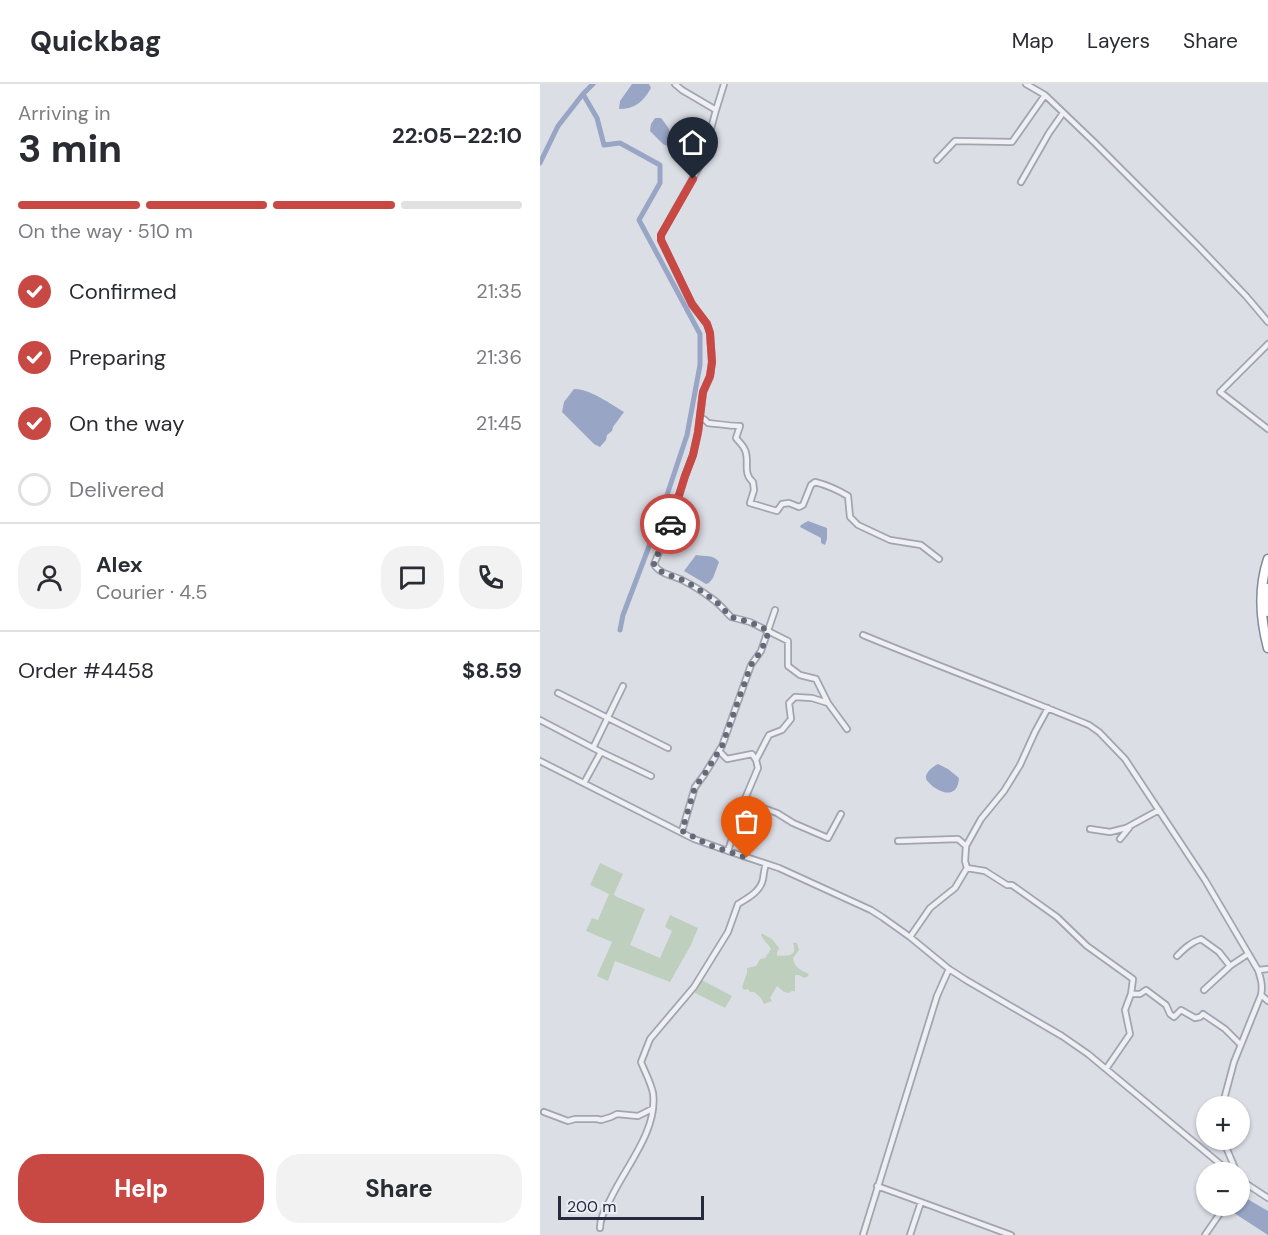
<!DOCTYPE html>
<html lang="en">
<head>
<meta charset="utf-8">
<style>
	body { margin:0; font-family:"DM Sans",sans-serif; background:#f2f2f3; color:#2b2b33; height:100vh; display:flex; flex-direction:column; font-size:22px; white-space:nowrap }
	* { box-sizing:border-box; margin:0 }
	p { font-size:20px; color:#7c7c81 }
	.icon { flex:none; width:33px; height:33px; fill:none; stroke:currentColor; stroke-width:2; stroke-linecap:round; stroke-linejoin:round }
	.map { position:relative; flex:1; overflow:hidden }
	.panel { display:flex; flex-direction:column; background:#fff; width:540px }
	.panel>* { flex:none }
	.controls { position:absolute; left:656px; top:1012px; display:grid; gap:12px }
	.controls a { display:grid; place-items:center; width:54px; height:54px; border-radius:50%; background:#fff; box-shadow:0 2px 4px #0004; font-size:30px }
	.scale { position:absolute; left:18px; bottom:15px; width:146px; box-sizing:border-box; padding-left:6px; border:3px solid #272a3c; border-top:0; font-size:16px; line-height:21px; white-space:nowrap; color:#272a3c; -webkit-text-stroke:4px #ebedf4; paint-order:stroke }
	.pin { position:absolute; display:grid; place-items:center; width:51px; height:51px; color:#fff; margin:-62px -26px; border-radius:50% 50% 50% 0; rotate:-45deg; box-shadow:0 0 6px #0007 }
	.pin .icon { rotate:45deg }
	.courier { position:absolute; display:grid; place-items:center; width:60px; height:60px; margin:-30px; border:4px solid #c84944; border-radius:50%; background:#fff; color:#222; box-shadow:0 2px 8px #0007 }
	.overview em { font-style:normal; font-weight:700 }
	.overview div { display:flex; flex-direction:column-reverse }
	.overview { display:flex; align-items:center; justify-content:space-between; height:102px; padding:0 18px }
	h1 { font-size:39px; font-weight:700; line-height:45px }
	.bar { display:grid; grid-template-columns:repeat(4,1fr); gap:9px 6px; align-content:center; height:72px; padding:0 18px }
	.bar i { height:8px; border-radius:4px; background:#e1e1e2 }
	.bar .on { background:#c84944 }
	.bar p { grid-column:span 4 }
	.line { display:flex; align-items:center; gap:15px; padding:0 18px; border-top:2px solid #e1e1e2 }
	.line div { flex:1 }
	.round { display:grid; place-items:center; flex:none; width:63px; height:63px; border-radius:24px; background:#f2f2f3 }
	ol { padding:0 18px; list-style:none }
	li { display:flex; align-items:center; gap:18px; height:66px }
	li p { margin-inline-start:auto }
	li .icon { padding:6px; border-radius:50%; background:#c84944; color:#fff; stroke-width:4 }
	li:last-child { color:#7c7c81 }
	li i { width:33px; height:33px; border:3px solid #e1e1e2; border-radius:50% }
	.button { display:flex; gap:12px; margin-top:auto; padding:12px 18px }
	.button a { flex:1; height:69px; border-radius:24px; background:#c84944; color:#fff; font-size:24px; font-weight:700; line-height:69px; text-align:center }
	.button a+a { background:#f2f2f3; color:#2b2b33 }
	header { display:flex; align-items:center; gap:36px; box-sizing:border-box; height:84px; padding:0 30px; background:#fff; border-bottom:2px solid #e1e1e2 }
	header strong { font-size:28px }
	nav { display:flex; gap:33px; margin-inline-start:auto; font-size:21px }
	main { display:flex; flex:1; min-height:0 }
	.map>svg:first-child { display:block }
</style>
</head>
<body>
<header>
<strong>Quickbag</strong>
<nav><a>Map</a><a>Layers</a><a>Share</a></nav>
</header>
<main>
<section class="panel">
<div class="overview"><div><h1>3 min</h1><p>Arriving in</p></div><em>22:05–22:10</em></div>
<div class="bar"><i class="on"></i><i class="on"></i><i class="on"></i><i></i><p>On the way · 510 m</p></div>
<ol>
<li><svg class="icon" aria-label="check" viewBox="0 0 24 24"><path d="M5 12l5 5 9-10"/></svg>Confirmed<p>21:35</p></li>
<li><svg class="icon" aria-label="check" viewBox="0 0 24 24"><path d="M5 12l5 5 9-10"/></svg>Preparing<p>21:36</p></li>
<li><svg class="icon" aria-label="check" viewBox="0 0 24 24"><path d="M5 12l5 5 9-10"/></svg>On the way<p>21:45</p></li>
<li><i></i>Delivered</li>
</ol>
<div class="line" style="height:108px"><a class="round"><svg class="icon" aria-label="person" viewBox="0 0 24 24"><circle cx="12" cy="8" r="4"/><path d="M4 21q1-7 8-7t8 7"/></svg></a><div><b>Alex</b><p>Courier · 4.5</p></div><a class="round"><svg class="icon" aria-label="chat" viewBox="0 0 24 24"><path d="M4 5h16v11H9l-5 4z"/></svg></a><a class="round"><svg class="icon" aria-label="phone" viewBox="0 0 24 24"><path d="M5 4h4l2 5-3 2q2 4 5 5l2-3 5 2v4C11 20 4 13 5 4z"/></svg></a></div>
<div class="line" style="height:78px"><div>Order #4458</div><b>$8.59</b></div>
<div class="button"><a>Help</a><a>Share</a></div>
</section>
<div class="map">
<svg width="728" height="1151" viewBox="0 0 728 1151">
	<rect width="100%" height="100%" fill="#dcdee6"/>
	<path fill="#bfcfbe" d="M60 779 83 790 74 810 75 812 105 825 90 861 120 874 132 847 125 843 130 831 158 844 151 861 130 898 75 877 68 897 57 892 72 858 46 847 52 834 58 836 69 810 50 801Z
		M221 850H223L232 855 239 864 237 869V872C247 871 258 874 253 859H257L259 866 253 874C254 884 261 886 269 890L267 893 264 894 259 891H255V907H252L249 909 244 908 237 902 230 914 232 917 224 920 221 914 214 908H210L208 905 204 906 202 903 207 889V884L216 882 220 875 225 874 231 865C228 859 222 856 221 850Z
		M162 896 192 912 185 924 155 909Z"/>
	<path fill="#98a5c5" d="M92 0H109L111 4C103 18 95 25 79 25L80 17Z
		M115 34H121C128 43 133 49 133 61L129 63 123 60 110 47 111 40Z
		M34 305C48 304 71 320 84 328L73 343 72 347 67 351 66 356 60 363 54 360 22 328 24 318Z
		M268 437 287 444V455L285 461 281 459V454L260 443 261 441Z
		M156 471C165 473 173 470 179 478L173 494 169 499 166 500 144 487Z
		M398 680 408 685 419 694C417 723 387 701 386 694 385 688 394 682 398 680Z
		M704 1113 728 1127V1151L694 1129Z"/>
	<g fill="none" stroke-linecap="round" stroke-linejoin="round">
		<path stroke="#98a5c5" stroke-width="5" d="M53 0 43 10 57 34 64 61 80 59 120 81V99L99 136 160 250V281L147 351 116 444 83 531 80 546
			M0 79 18 42 43 10"/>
		<g stroke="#a2a4b0" stroke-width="8">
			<path id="minor" d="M135 0 142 6 176 26
				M184 0 176 26 162 78 121 151V156L152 221 167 240 170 249 172 278 170 293 163 308 158 349 153 371 145 392 128 448 114 480C119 490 132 491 142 496 152 501 162 507 171 514 179 519 184 526 191 533L210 538 248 557V582L260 591 276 595 288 619
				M486 0 505 11 555 59 658 162 706 212 728 238
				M397 76 415 57 472 58 505 11
				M481 98 509 49 523 29
				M728 260 680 308 728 345
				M160 333 165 336 168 339C178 340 189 342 200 342L196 354C199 358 203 361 205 366 210 377 202 389 213 398L214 406 210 419 237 427 242 420 249 419 259 423 263 421 271 401 275 398C287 401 298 406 308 412L310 433 318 441 350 456 381 461 399 475
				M323 551C398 582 474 610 549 641L559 648 585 675 665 796 718 886C721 895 723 902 721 911L694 978 682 1023
				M18 609 128 664
				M0 636 61 668 44 699
				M53 664 83 602
				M179 667 187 675 212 670 216 676 218 684 204 717 188 767
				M61 668 111 692
				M216 676 229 651 242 646 251 635 249 619 255 613 272 614 288 619 307 645
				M0 677 154 755 188 767 239 784 331 826 342 833 370 853 409 885 426 896 522 952 548 970 691 1089
				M204 717 237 729 253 739 288 754 301 730
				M550 745 570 748 586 744 619 726
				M142 747 155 703 164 691 182 662 211 581 221 567 235 526
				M580 755 589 744
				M358 757 418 755 426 762 425 777 427 784
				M426 762 441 735 464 707 480 681 495 648 508 624
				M370 853 390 824 415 804 427 784 445 787 467 801H472L517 833 547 862 593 895 591 910 585 926 590 950 566 985
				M637 872C644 865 651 858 661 855L679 868 690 882 708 870
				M718 886 728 885
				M664 906 690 882
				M591 910H600L606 906 626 921 630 930 634 933 641 926 655 934 660 933 663 930 685 945 700 960
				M721 911 728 917
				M4 1028 28 1037 35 1035H57L61 1036 71 1033 77 1030 98 1032 112 1025
				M683 1056 697 1089
				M699 1095 728 1114
				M337 1102 381 1118
				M60 1144C60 1133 66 1124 71 1114 86 1082 118 1046 113 1009 111 999 105 988 101 978L110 955 154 903 188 848 198 820C208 814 221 807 223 795 224 789 224 785 226 780
				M323 1151 397 912 409 885
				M370 1151 381 1118 471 1151
				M665 1151 681 1128 684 1122"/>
		</g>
		<g stroke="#84899c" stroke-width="11">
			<path id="motorway" d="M728 475C718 505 720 534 728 564
				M728 504V528"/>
		</g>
		<use href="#minor" stroke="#eff0f4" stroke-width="4.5"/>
		<use href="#motorway" stroke="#fff" stroke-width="8"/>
	</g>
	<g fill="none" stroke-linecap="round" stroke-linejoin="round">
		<path stroke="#666978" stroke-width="6" stroke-dasharray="0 10.8" d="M130 440 114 480C119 490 132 491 142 496 152 501 162 507 171 514 179 519 184 526 191 533L210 538 229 547 221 567 211 581 182 662 164 691 155 703 142 747 169 761 207 774"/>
		<path stroke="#c84944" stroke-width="8" d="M130 440 145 392 153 371 158 348 163 308 170 292 172 278 170 249 167 240 152 220 121 156V151L153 95"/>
	</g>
</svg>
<div class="controls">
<a>+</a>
<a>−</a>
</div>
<div class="scale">200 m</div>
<div class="pin" style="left:207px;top:774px;background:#ea580c"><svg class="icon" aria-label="bag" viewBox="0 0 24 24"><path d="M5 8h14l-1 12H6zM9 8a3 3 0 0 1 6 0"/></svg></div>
<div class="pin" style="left:153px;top:95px;background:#1f2937"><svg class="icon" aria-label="home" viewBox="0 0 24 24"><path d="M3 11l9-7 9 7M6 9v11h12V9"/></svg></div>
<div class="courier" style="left:130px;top:440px"><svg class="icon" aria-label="car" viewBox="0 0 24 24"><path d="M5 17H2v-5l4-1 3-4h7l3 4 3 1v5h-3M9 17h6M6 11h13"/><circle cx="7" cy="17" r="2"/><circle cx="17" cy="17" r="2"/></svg></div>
</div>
</main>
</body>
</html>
